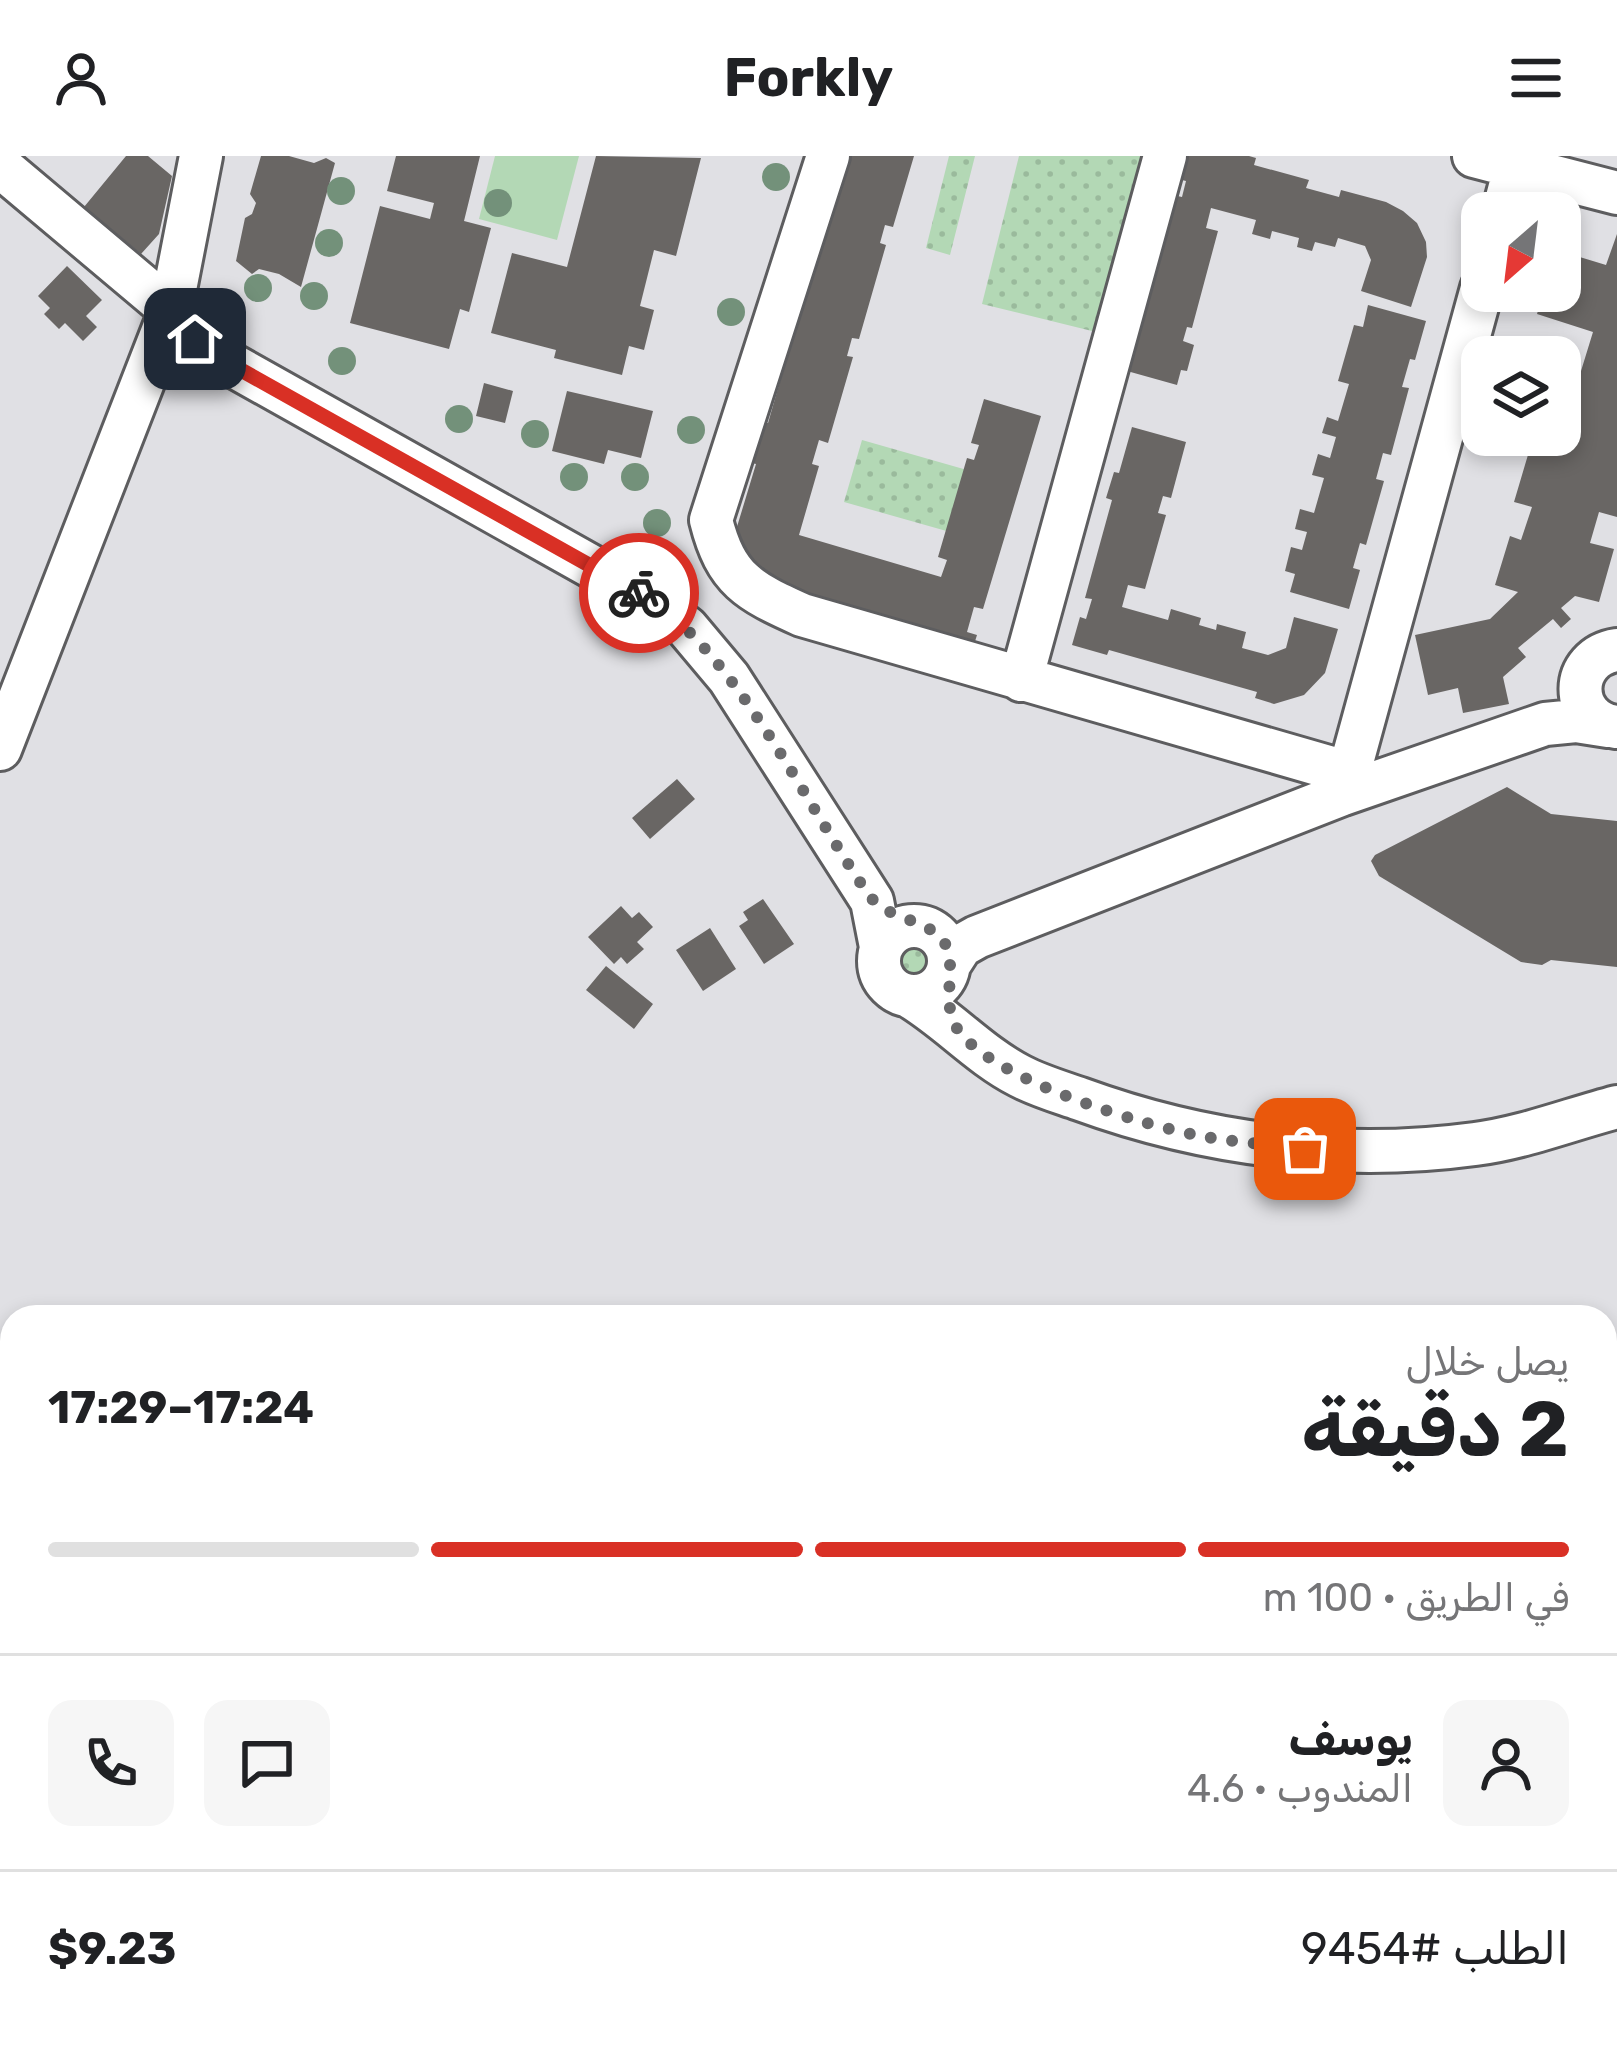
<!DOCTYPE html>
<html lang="ar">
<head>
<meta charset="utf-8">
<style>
	body { margin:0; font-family:Rubik,Cairo,sans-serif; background:#f6f6f6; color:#202124; direction:rtl; height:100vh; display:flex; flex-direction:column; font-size:45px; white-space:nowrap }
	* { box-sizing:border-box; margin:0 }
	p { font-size:39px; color:#757577 }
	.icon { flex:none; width:66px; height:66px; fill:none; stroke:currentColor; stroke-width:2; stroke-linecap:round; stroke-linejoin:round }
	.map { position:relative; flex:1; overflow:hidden; direction:ltr }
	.drawer { position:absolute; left:0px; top:1149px; width:1617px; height:747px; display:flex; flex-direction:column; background:#fff; border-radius:36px 36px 0 0; box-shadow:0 6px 18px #0003; direction:rtl }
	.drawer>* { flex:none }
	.needle { width:78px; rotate:208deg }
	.buttons { position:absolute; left:1461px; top:36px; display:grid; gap:24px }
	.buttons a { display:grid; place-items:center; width:120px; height:120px; border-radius:24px; background:#fff; box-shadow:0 6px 18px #0003; font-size:60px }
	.pin { position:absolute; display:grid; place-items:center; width:102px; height:102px; color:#fff; margin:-51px; border-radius:24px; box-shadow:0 6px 18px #0006 }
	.courier { position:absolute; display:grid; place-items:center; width:120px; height:120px; margin:-60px; border:9px solid #d93025; border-radius:50%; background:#fff; color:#222; box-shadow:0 3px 15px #0007 }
	.head em { font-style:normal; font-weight:700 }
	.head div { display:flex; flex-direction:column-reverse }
	.head { display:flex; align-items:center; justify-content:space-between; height:204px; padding:0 48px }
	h1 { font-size:78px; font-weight:700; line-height:90px }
	.bar { display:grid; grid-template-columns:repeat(4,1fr); gap:18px 12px; align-content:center; height:144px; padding:0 48px }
	.bar i { height:15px; border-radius:9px; background:#e0e0e0 }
	.bar .on { background:#d93025 }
	.bar p { grid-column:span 4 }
	.line { display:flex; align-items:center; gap:30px; padding:0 48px; border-top:3px solid #e0e0e0 }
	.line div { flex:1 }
	.round { display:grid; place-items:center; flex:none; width:126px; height:126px; border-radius:24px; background:#f6f6f6 }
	header { display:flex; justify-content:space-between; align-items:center; height:156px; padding:0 48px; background:#fff; font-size:54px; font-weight:700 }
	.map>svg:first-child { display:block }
</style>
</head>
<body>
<header><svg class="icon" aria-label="menu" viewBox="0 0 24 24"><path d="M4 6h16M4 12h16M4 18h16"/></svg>Forkly<svg class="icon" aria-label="person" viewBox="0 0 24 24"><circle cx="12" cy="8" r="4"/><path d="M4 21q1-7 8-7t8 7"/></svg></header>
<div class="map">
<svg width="1617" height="1894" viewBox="0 0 1617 1894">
	<defs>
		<pattern id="grass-dots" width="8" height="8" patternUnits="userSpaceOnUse" patternTransform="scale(3)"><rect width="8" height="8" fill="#b3d8b5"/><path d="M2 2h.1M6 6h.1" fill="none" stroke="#9aba9c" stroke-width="1.8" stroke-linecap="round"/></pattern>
	</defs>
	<rect width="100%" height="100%" fill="#e0e0e4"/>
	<path fill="url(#grass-dots)" d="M949 0H975L950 99 926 92Z
		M1019 0H1144L1100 177 982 148Z
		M862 284 967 314 950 376 844 346Z
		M889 804a25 25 0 1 1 50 0a25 25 0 1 1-50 0Z"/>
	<path fill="#b3d8b5" d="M495 0H579L557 84 479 63Z"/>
	<path fill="#696664" d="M126 0H148L172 20 159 78 141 98 84 51Z
		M261 0H289L314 7 326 2 335 7 301 131 279 118 259 113 252 118 236 105 245 62 252 58 256 47 250 38Z
		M396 0H480L464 65 491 72 469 156 460 153 449 193 350 167 380 50 430 63 434 47 387 35Z
		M596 0 701 2 676 100 654 94 640 150 654 154 644 194 629 190 622 219 554 202 556 194 491 177 512 97 567 111Z
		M848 0H914L893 71 885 69 880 87 886 89 859 183 852 182 847 200 853 201 828 287 819 284 812 308 819 310 799 379 941 421 947 404 938 401 967 302 974 304 979 289 971 287 984 243 1041 260 983 453 974 451 967 476 977 479 972 495 765 432 733 384 756 308 748 306 760 265 768 267 790 191 782 189 793 149 802 152Z
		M1184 0H1249L1256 2 1254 9 1309 24 1306 32 1339 41 1341 34 1386 46 1403 55 1417 67 1426 86 1427 101 1411 151 1361 135 1371 104 1365 90 1338 82 1335 91 1315 86 1312 95 1297 91 1299 82 1272 75 1270 83 1252 78 1256 64 1211 52 1206 72 1218 75 1192 172 1187 171 1183 185 1194 189 1187 215 1181 214 1177 229 1127 215 1173 39 1182 41 1186 25 1178 23Z
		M1617 78V361L1599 356 1590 387 1614 393 1599 446 1575 440 1561 452 1571 463 1561 472 1553 463 1518 492 1526 501 1503 521 1509 548 1463 557 1458 532 1428 539 1415 479 1490 463 1518 436 1495 429 1510 380 1521 384 1532 351 1514 346 1533 282 1554 289 1560 279V223L1577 228 1593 176 1537 158 1544 135H1560V95L1606 109Z
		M67 110 102 144 86 160 97 171 83 185 65 167 59 173 44 158 50 152 38 140Z
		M1368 149 1426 165 1415 204 1410 203 1402 231 1409 232 1391 299 1383 297 1376 323 1384 325 1366 389 1360 387 1353 412 1360 414 1349 453 1290 436 1295 418 1285 415 1291 391 1302 394 1307 376 1295 373 1300 353 1314 357 1324 322 1312 319 1318 298 1330 302 1336 281 1322 277 1327 261 1338 265 1349 228 1338 225 1354 169 1363 171Z
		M484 227 513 235 505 267 476 260Z
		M567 235 653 255 641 302 608 294 604 308 552 295Z
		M1132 271 1186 286 1171 342 1163 340 1158 357 1166 359 1145 433 1128 429 1122 451 1168 464 1171 453 1201 462 1199 469 1216 474 1217 468 1246 476 1242 492 1268 499 1286 492 1294 461 1338 473 1325 517 1304 539 1274 548 1255 542 1257 536 1109 494 1107 499 1072 489 1080 461 1086 463 1092 443 1085 442 1112 344 1106 342 1114 316 1119 317Z
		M677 623 695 643 650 683 632 662Z
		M1507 631 1551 658 1617 665V811L1551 804 1542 809 1521 806 1379 720 1371 705 1375 699Z
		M763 743 794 788 764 808 739 770 748 764 743 756Z
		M621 750 632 762 639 756 653 771 637 786 644 793 627 808 621 801 614 808 588 781Z
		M710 772 736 813 703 835 676 794Z
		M606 810 653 848 634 873 586 834Z"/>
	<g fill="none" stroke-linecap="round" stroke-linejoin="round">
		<g stroke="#5d5d5f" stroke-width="48">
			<path id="minor" d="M201 0 171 154 195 183 225 205 653 445 687 472 729 522 872 745 881 791
				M828 0 711 364C726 424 749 435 802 459L1349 617 1343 638
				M1474 0 1617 37
				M0 10 171 154 0 593
				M1503 57 1518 0
				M1021 524 1165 0
				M1616 571C1568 564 1569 501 1617 494
				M1349 617 1482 132
				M879 805a35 35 0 1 1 70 0a35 35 0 1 1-70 0Z
				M950 807 961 790 977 781 1343 638 1545 568 1576 565 1608 570
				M909 840C949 864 979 899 1020 920 1039 930 1060 936 1080 943 1206 989 1342 1006 1475 988 1523 982 1571 963 1617 951"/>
		</g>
		<use href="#minor" stroke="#fff" stroke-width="42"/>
	</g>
	<g fill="#73917a">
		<circle cx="776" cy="21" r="14"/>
		<circle cx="341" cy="35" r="14"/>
		<circle cx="498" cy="47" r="14"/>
		<circle cx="329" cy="87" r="14"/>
		<circle cx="258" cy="132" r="14"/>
		<circle cx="314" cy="140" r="14"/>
		<circle cx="731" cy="156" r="14"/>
		<circle cx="342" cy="205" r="14"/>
		<circle cx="459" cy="263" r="14"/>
		<circle cx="691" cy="274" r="14"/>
		<circle cx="535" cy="278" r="14"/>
		<circle cx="574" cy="321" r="14"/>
		<circle cx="635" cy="321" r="14"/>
		<circle cx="657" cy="367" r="14"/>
	</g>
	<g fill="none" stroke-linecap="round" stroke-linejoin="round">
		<path stroke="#6a6a6c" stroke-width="12" stroke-dasharray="0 21.6" d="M639 437C734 490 805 649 869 739 886 764 928 762 944 786 959 809 939 847 958 874 995 925 1144 970 1206 981 1238 986 1272 989 1305 993"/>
		<path stroke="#d93025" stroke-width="15" d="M195 183 225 205 639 437"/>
	</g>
</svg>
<div class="buttons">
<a><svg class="needle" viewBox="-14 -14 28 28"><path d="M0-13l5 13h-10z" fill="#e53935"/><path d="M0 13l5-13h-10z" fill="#757577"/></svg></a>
<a><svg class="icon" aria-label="layers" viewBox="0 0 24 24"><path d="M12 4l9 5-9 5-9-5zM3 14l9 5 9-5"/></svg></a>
</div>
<div class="pin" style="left:1305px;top:993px;background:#ea580c"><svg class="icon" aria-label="bag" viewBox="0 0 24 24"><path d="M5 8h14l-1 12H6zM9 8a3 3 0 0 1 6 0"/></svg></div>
<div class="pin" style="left:195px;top:183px;background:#1f2937"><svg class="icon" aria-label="home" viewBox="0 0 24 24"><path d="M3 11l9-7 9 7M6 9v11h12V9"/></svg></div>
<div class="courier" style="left:639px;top:437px"><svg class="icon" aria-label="bike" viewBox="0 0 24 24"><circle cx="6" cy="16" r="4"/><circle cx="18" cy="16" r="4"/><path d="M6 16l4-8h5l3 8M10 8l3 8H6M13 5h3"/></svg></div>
<section class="drawer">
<div class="head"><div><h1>2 دقيقة</h1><p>يصل خلال</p></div><em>17:24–17:29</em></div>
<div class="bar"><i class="on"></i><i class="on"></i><i class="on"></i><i></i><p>في الطريق · 100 m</p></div>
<div class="line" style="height:216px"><a class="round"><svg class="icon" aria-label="person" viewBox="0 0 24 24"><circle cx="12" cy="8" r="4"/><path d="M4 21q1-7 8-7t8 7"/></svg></a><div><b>يوسف</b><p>المندوب · 4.6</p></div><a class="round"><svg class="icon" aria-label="chat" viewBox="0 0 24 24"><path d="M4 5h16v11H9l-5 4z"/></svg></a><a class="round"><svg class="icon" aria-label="phone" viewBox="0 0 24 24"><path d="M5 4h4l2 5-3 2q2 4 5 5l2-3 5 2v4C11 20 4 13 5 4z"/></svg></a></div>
<div class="line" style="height:156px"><div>الطلب #9454</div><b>$9.23</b></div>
</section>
</div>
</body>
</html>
